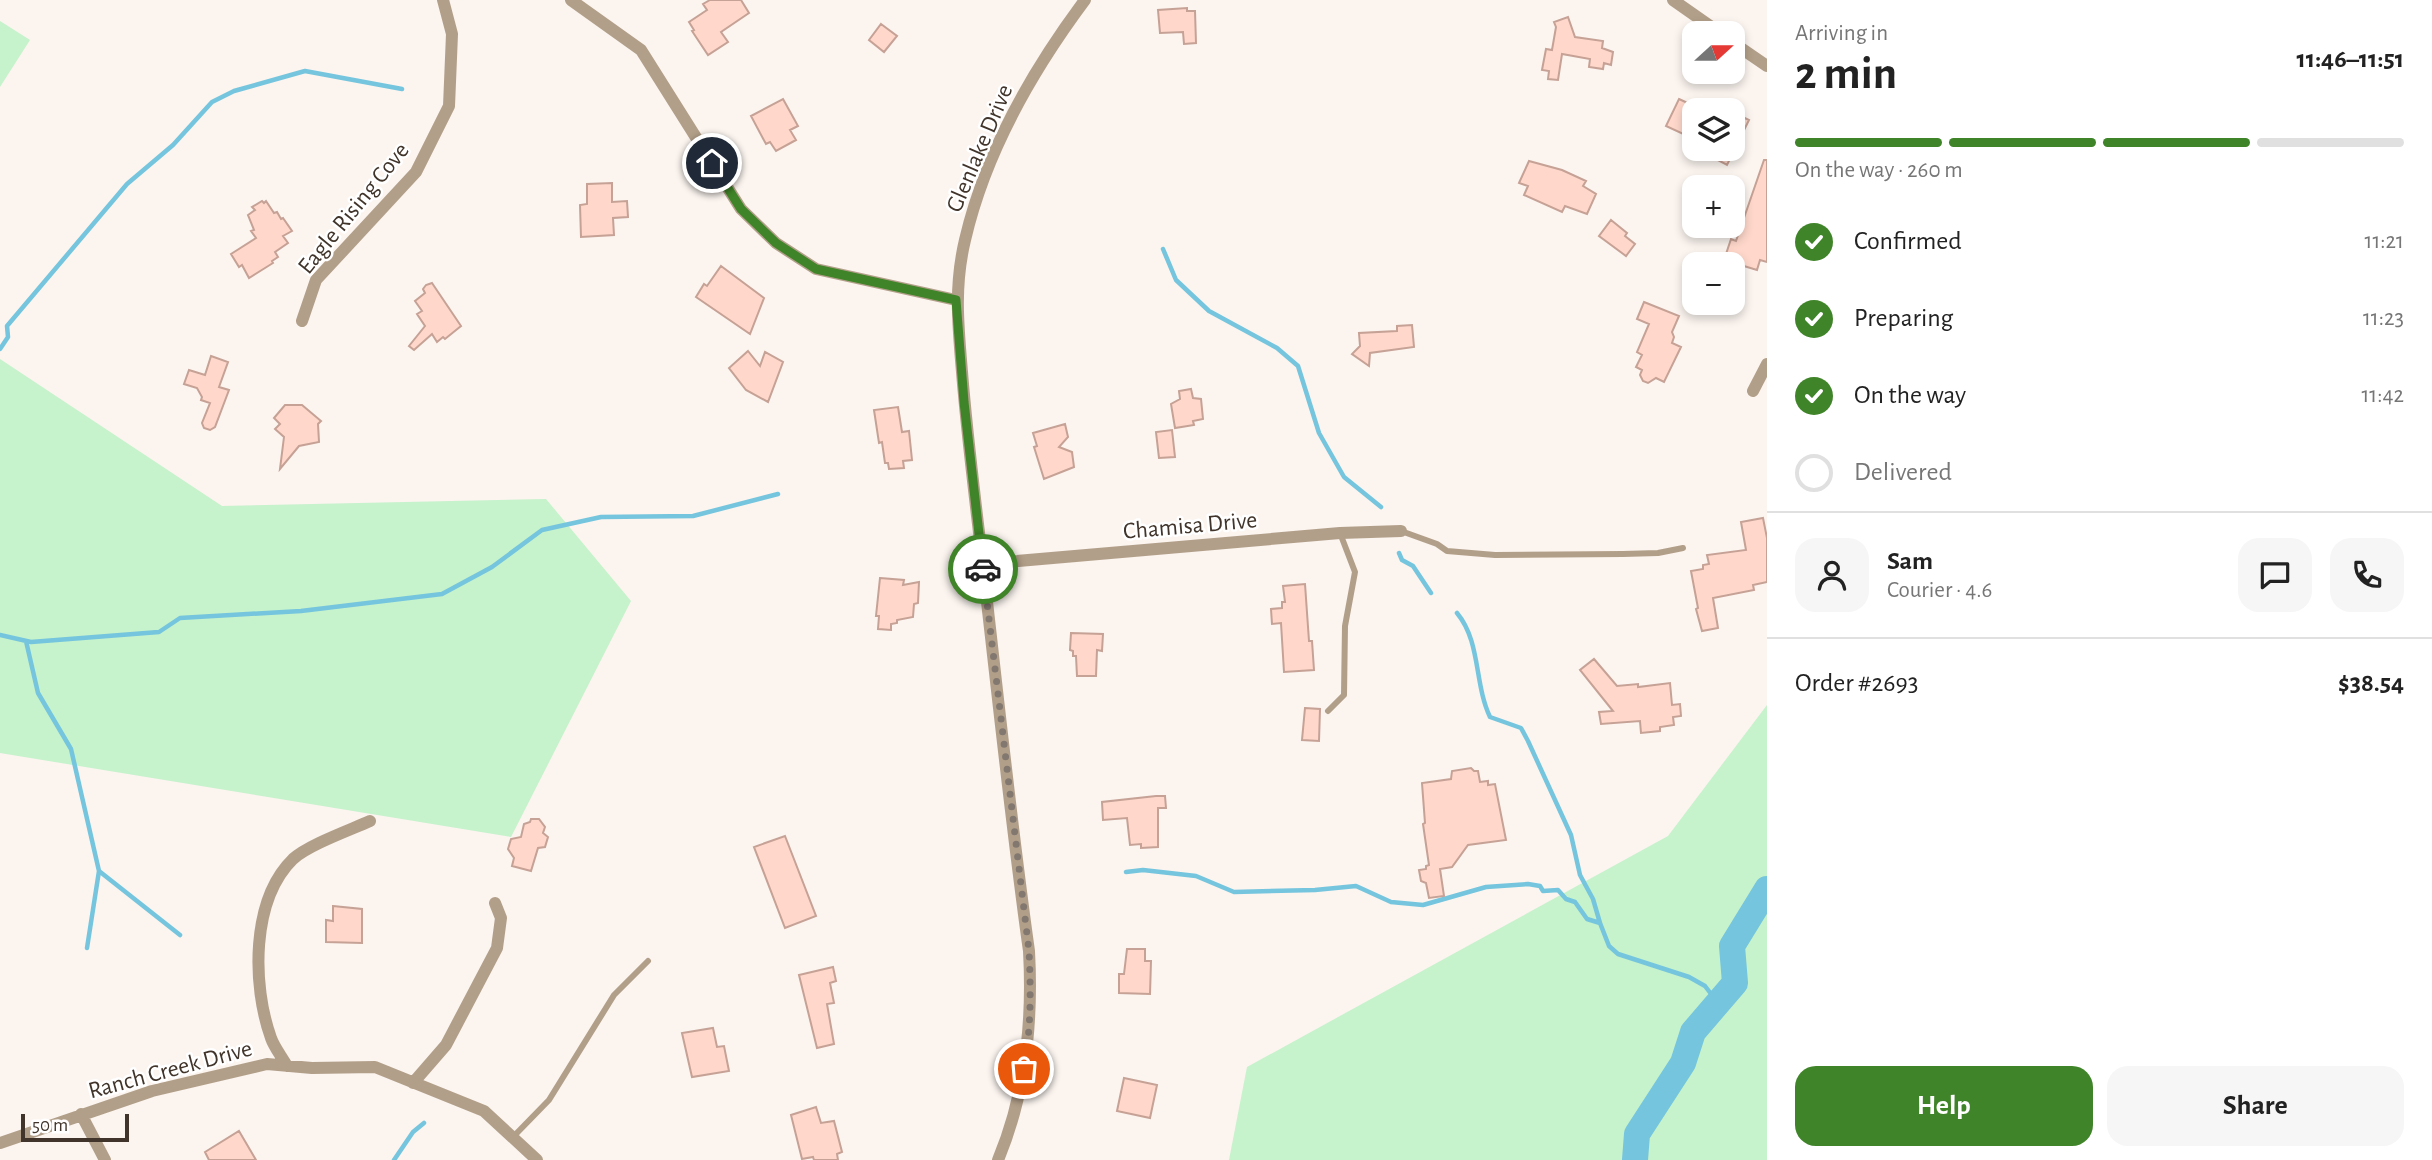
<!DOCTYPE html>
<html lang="en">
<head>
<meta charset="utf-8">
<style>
	body { margin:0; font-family:"Alegreya Sans",sans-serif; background:#f6f6f6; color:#222; height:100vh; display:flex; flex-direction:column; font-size:26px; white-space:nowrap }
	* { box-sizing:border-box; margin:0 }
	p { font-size:23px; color:#767676 }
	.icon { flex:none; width:38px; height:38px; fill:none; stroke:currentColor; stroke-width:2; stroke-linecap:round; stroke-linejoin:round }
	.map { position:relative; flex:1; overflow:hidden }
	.details { display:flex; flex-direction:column; background:#fff; width:665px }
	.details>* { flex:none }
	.needle { width:46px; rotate:69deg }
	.fabs { position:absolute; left:1682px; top:21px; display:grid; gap:14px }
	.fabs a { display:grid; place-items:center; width:63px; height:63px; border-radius:14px; background:#fff; box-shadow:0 4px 10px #0003; font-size:35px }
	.scale { position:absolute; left:21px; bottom:18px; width:108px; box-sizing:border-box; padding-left:7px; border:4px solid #41352b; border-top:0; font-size:19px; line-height:24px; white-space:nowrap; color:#41352b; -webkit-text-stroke:5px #fff; paint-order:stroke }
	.pin { position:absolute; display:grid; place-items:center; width:60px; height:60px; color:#fff; margin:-30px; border:4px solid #fff; border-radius:50%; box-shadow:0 2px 7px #0007 }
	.courier { position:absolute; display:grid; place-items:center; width:70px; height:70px; margin:-35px; border:5px solid #3f8428; border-radius:50%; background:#fff; color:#222; box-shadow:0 2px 9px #0007 }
	.headline em { font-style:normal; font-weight:700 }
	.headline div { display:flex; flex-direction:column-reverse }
	.headline { display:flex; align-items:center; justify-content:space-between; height:119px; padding:0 28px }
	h1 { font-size:46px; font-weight:700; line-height:52px }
	.bar { display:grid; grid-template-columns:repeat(4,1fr); gap:10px 7px; align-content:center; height:84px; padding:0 28px }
	.bar i { height:9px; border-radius:5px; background:#e0e0e0 }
	.bar .on { background:#3f8428 }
	.bar p { grid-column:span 4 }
	.line { display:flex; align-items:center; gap:18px; padding:0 28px; border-top:2px solid #e0e0e0 }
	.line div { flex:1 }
	.round { display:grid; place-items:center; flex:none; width:74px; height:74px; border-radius:21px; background:#f6f6f6 }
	ol { padding:0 28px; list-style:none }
	li { display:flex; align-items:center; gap:21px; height:77px }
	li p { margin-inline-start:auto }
	li .icon { padding:7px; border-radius:50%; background:#3f8428; color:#fff; stroke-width:4 }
	li:last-child { color:#767676 }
	li i { width:38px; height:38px; border:4px solid #e0e0e0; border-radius:50% }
	.action { display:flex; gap:14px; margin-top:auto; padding:14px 28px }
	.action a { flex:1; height:80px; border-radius:21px; background:#3f8428; color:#fff; font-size:28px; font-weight:700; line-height:80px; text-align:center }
	.action a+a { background:#f6f6f6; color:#222 }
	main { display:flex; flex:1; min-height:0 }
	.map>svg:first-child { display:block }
</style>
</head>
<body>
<main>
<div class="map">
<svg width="1767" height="1160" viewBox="0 0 1767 1160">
	<rect width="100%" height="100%" fill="#fbf4ef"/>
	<path fill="#c6f2cc" d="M0 21 30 40 0 87Z
		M0 359 222 506 546 499 631 601 511 837 0 753Z
		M1767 705V1160H1229L1247 1067 1668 836Z"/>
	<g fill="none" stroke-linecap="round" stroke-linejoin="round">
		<path stroke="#74c5dd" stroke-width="4.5" d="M1163 249 1176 280 1209 311 1277 348 1298 366 1319 433 1344 477 1381 507
			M0 349 8 337 7 326 127 184 173 145 212 102 234 91 305 71 402 89
			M1399 553 1402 560 1413 566 1431 593
			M1457 613C1481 642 1474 683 1490 717L1521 728 1528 741 1571 835 1580 875 1593 899 1600 923
			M0 635 31 642 159 632 180 618 301 611 442 594 492 567 542 530 601 517 693 516 778 494
			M26 641 38 693 71 749 99 871 87 948
			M99 871 180 935
			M1126 872 1143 870 1196 876 1234 892 1315 890 1356 886 1391 902 1423 905 1486 887 1528 884 1540 886 1543 891 1558 890 1566 899 1575 902 1587 919 1600 923 1609 946 1618 954 1689 977 1705 986 1718 1003
			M394 1160 413 1132 424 1123"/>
		<path stroke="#74c5dd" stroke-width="26" d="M1635 1160 1637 1134 1683 1063 1693 1032 1735 983 1732 946 1767 889"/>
	</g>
	<path fill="#ffd8cb" stroke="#c6a195" stroke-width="2" d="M710 0H741L749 13 721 32 728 42 708 55 692 31 694 30 689 22 707 10 703 4Z
		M1187 8V11H1195L1196 43 1184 44 1183 32 1160 33 1158 10Z
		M1568 17 1575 37 1603 41 1602 48 1613 52 1611 65 1604 63 1603 69 1589 67 1590 59 1562 54 1558 80 1548 79 1549 71 1542 70 1546 49 1552 50 1556 27 1554 22Z
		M881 24 897 36 884 52 869 40Z
		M783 99 798 126 790 130 796 140 776 151 770 142 766 144 751 116Z
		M1679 99 1694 106V139L1666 126Z
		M1732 112 1749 120 1727 165 1714 158 1718 149H1732Z
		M1764 160H1767V262L1760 260 1757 270 1724 260 1731 239 1736 241Z
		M1529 161 1562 170 1586 181 1583 186 1596 194 1587 214 1565 206 1562 212 1524 195 1528 186 1519 183Z
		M612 183V202L627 201 628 217 613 218 614 235 581 237 580 205 587 204V184Z
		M262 201 264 203 266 201 274 213 277 212 281 219 283 218 292 231 283 236 288 243 275 252 278 257 272 261 273 263 249 278 242 265 239 267 231 254 256 238 251 231 254 230 248 215 255 210 252 207Z
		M1611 220 1627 233 1625 236 1635 244 1626 256 1599 236Z
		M721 266 764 298 750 334 696 297 704 284 707 286Z
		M432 283 461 326 445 339 443 337 437 342 432 334 414 350 409 346 425 326 417 314 422 311 415 301 425 293 423 289 426 285Z
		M1644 302 1679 316 1672 332 1674 337 1672 343 1681 347 1664 382 1656 378 1648 383 1643 381 1640 375 1642 370 1636 367 1642 355 1637 352 1649 324 1637 319Z
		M1412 325 1414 347 1370 353 1369 366 1352 354 1360 346 1359 333 1397 331V326Z
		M748 351 760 366 765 352 783 362 768 402 746 390 729 368Z
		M211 356 228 362 219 387 229 390 215 427 210 430 204 428 202 423 210 403 201 400 202 397 197 388 184 384 189 370 205 375Z
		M1191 389 1193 398 1201 399 1203 419 1193 421 1194 425 1175 428 1171 404 1180 399 1179 391Z
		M285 405H302L321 421 318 424 319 442 299 446 280 469 284 437 275 429 280 424 274 418Z
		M898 407 902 432 909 431 912 460 903 461 904 468 889 469 888 463H885L882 442 879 443 874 410Z
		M1065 424 1068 437 1059 447 1072 452 1074 467 1044 479 1034 447 1037 446 1033 433Z
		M1172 430 1175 457 1159 458 1156 432Z
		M1763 518 1767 538V582L1753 585 1754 590 1713 598 1718 628 1702 631 1696 609 1698 608 1691 571 1703 569V565L1709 564 1707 555 1746 550 1741 522Z
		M880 578 904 580 903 585 919 582 918 603 914 604 913 617 897 620V623L891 624V630L878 629 879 616H876Z
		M1305 584 1309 641H1312L1314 670 1284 672 1281 623 1272 624 1271 609 1282 608V602H1285L1283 586Z
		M1071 633 1103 634 1102 651 1097 650 1096 676H1077L1076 656H1073V651L1070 650Z
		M1594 659 1617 686 1638 684V687L1670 683 1672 705 1680 704 1681 716 1673 717 1674 725 1660 727V731L1641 733 1640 721 1601 724 1599 712 1613 711 1580 670Z
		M1305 708 1320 709 1319 741 1302 740Z
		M1471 768 1474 771H1478L1480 782 1488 781V785L1495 784 1506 840 1468 845 1452 867 1440 869 1444 896 1429 898 1426 883 1421 881 1419 870 1426 869V866L1429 865 1423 824 1425 823 1422 783 1451 779 1452 771Z
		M1156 796H1165L1166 808H1158V847L1141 848V844L1130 845 1127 818 1103 820 1102 802Z
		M531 819H539L545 827 543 833 548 837 545 847 538 848 531 871 512 866 514 858 508 849 511 839 521 837 524 824 530 822Z
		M785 836 816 916 785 928 754 847Z
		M333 906 362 909V943L326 942V920L333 921Z
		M1127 949H1145V961H1151L1150 994 1119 993V974H1124Z
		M833 967 836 981 830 983 834 1003 827 1004 834 1044 817 1048 799 975Z
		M713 1028 717 1047 724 1046 729 1071 692 1077 682 1033Z
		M1124 1078 1157 1085 1150 1118 1117 1111Z
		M816 1107 821 1123 834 1121 842 1152 837 1154 838 1160H814L813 1157 802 1159 791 1115Z
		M239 1131 256 1160H209L205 1152Z"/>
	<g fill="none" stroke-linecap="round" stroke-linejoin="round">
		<path stroke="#b29f89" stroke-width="6" d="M1401 531 1437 544 1447 551 1495 555 1623 554 1658 553 1683 548
			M1328 711 1344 695 1345 626 1355 572 1340 533
			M513 1137 549 1100 614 995 648 961"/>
		<path stroke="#b29f89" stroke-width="12" d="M571 0 641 50 741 209 776 243 816 269 956 300
			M1673 0 1720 33
			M1732 42 1767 66
			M302 321 316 280 416 172 449 106 452 34 443 0
			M1753 391 1767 364
			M983 564 1340 533 1401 531
			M287 1066C282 1057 274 1047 271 1038 252 985 251 900 293 859 308 845 350 830 370 821
			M413 1083 446 1045 497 948 501 918 495 903
			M81 1114 105 1160
			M0 1143 152 1091 267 1064 312 1068 375 1067 484 1111 537 1160
			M998 1160C1026 1093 1033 1023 1029 951 1009 809 995 667 978 524 972 473 966 423 962 372 958 325 954 286 965 240 985 153 1032 71 1085 0"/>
	</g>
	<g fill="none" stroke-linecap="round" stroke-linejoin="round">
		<path stroke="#827870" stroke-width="7" stroke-dasharray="0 12.6" d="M983 569 1029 951C1031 991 1031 1029 1024 1069"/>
		<path stroke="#3f8428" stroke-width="9" d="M712 163 741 209 776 243 816 269 956 300 964 402 983 569"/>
	</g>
	<g text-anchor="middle" stroke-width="5" stroke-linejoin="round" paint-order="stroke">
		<g font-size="24" fill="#41352b" stroke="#fff">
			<text transform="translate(979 148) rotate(-67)" y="8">Glenlake Drive</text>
			<text transform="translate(353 208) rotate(-51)" y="8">Eagle Rising Cove</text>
			<text transform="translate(1190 525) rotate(-5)" y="8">Chamisa Drive</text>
			<text transform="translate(170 1069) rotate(-15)" y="8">Ranch Creek Drive</text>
		</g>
	</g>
</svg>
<div class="fabs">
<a><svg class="needle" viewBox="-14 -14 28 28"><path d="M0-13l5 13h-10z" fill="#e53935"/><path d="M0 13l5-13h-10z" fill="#767676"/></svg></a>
<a><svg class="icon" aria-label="layers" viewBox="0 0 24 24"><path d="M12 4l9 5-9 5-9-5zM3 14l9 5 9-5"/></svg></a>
<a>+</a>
<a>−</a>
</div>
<div class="scale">50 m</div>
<div class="pin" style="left:1024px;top:1069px;background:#ea580c"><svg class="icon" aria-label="bag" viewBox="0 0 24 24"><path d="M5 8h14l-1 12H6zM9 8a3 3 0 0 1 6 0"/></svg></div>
<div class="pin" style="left:712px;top:163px;background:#1f2937"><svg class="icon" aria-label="home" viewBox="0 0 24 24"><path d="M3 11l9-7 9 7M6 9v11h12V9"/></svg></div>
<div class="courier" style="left:983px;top:569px"><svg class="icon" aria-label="car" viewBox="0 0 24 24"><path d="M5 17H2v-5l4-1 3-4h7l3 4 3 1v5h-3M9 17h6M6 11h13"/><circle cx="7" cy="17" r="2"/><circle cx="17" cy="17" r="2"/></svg></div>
</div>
<section class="details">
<div class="headline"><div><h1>2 min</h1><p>Arriving in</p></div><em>11:46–11:51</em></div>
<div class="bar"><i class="on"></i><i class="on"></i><i class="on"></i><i></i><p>On the way · 260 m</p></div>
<ol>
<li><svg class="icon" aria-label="check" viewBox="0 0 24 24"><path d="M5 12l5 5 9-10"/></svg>Confirmed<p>11:21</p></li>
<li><svg class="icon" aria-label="check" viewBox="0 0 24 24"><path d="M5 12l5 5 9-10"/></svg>Preparing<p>11:23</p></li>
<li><svg class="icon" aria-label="check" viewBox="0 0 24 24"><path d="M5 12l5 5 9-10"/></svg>On the way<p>11:42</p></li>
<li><i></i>Delivered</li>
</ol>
<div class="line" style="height:126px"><a class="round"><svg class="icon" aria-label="person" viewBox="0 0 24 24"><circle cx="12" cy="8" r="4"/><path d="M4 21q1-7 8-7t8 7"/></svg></a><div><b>Sam</b><p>Courier · 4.6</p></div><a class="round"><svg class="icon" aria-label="chat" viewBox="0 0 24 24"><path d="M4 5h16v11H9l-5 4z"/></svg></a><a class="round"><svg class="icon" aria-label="phone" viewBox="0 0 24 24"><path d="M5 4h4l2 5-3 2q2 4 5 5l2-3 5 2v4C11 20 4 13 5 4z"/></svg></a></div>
<div class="line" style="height:91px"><div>Order #2693</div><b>$38.54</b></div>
<div class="action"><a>Help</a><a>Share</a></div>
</section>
</main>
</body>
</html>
